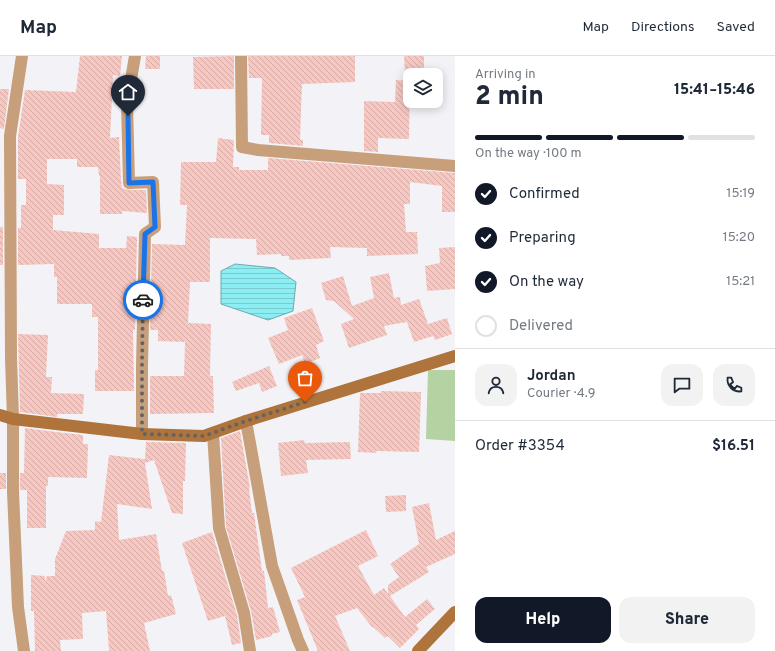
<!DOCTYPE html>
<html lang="en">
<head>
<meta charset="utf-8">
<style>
	body { margin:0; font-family:Overpass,sans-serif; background:#f2f2f3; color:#1f2937; height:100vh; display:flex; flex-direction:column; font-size:15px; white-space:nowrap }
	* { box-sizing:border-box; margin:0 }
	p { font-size:13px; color:#747a83 }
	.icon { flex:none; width:22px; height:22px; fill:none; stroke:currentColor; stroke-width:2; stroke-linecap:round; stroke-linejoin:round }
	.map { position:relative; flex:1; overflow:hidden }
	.details { display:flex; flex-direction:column; background:#fff; width:320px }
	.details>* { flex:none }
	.tools { position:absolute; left:403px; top:12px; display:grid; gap:8px }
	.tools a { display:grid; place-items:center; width:40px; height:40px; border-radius:8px; background:#fff; box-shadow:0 2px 10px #0003; font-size:20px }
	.pin { position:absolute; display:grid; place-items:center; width:34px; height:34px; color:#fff; margin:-41px -17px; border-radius:50% 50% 50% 0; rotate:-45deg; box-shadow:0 0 4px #0007 }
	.pin .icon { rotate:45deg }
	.courier { position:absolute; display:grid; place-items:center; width:40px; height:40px; margin:-20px; border:3px solid #1a73e8; border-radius:50%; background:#fff; color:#222; box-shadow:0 1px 5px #0007 }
	.headline em { font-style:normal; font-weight:800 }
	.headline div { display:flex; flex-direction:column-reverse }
	.headline { display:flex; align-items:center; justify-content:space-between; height:68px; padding:0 20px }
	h1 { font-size:26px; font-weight:800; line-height:30px }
	.bar { display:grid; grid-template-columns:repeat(4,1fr); gap:6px 4px; align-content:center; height:48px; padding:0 20px }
	.bar i { height:5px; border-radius:3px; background:#e0e1e3 }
	.bar .selected { background:#111827 }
	.bar p { grid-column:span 4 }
	.line { display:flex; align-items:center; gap:10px; padding:0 20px; border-top:1px solid #e0e1e3 }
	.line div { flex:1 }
	.round { display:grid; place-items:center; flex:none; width:42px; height:42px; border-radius:12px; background:#f2f2f3 }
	ol { padding:0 20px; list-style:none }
	li { display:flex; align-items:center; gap:12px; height:44px }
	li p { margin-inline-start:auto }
	li .icon { padding:4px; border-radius:50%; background:#111827; color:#fff; stroke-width:4 }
	li:last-child { color:#747a83 }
	li i { width:22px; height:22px; border:2px solid #e0e1e3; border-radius:50% }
	.action { display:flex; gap:8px; margin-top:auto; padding:8px 20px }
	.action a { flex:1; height:46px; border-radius:12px; background:#111827; color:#fff; font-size:16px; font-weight:800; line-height:46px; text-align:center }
	.action a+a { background:#f2f2f3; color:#1f2937 }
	header { display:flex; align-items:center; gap:24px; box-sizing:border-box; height:56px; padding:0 20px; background:#fff; border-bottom:1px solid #e0e1e3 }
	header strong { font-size:19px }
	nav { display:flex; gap:22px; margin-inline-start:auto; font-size:14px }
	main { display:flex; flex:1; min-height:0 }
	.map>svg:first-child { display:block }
</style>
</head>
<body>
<header>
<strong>Map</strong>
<nav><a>Map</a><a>Directions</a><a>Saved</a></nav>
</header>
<main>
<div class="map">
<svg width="455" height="595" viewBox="0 0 455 595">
	<defs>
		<pattern id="water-rules" width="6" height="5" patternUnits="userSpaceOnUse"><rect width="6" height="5" fill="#8cedf2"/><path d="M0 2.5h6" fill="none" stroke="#78cacf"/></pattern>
		<pattern id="building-back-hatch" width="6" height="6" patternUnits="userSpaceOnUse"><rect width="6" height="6" fill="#f7c7c2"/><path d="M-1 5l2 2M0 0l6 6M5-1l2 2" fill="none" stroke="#d3aaa6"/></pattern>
	</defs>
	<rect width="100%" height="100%" fill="#f3f3f7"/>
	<path fill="#b5d2a2" d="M428 314H455V385L426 383Z"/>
	<path fill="url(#water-rules)" stroke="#68acb0" d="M235 208 275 212 296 226 293 255 268 264 221 248V215Z"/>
	<path fill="url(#building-back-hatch)" d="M80 0H122L120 20 113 19 110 82 119 81 121 124 122 132 129 134H146L147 157 122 155V158H100V120H99L98 111H77V103H47V128L64 129V159H53V174L99 178V192H126L127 180 137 181 135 274H133L134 335H95V314H98V261H92V248H57V221H54V208L18 209V172H21V149H26V123H18V81L25 34 76 36Z
		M146 0H160V13H145Z
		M234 0V33H194L193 1Z
		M248 0H355V26L302 28 300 84H303V90L269 87V79H261L262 22H249Z
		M404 0H424V18H405Z
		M396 24 410 25 409 83 378 82V96L364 95V45L395 46Z
		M0 33H9L4 73 0 72Z
		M218 82 234 84 233 111H239V114H268V102L455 117V156H442V130L410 126V148H404L406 176H417L418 198 367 200V192L330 191 331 202 289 204V200H281V198L257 199 256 183 210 182V226H190L188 267 211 268 210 320H213L214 357 150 358V320H184L185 286 158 285V274H150L152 188 185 189 187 149H180L181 106H216Z
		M0 171H3V209H0Z
		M455 191V233L427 235 425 210 440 207 439 192Z
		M389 217 394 242 400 241 401 249 419 243 428 268 447 262 452 278 435 284 433 280 414 286 407 266 384 270 387 279 349 292 341 268 354 263 334 245 326 244 321 227 343 220 352 250 374 242 370 221Z
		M312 252 324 285 316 289 320 302 305 308 302 299 279 308 268 282 288 274 284 262Z
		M18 278 48 279 46 321H52L51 337 84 338 83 358H57V361L20 356Z
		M269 310 277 330 262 336 259 327 236 335 232 326Z
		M381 335 421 336 419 396 376 395V397L358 396 360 337H381Z
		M25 372 56 376 83 379V388H88L87 422 48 421V430H46V472H27V434H20V417H24Z
		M240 375 249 426 250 433H249L252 457H254L262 515H264L268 552 273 551 280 576 272 578V580L256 584 251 555 226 471 221 382Z
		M304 384 305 387 350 386 351 403 306 404 308 417 281 420 278 387Z
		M146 386 186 387 185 425H183V458L172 457 154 404 145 407 152 453 117 448 119 484 156 478 162 515H164L168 540 171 539 176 558 144 567 150 595H109L106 555 82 557 83 583 60 584 61 595H35L34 555H31V519L45 520V526L47 520H55V503L66 475 95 474V465L101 466 109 399 144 403H145Z
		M0 417H6V433H0Z
		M406 439V455L386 456 385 440Z
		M429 447 436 484 455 475V498L426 511 429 516 390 540 405 561 427 543 435 553 416 569 419 573 400 592 388 580 385 582 373 571H372L357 552 335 560 350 595H318L297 544 305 541 291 512 366 474 378 500 358 510 374 539 384 532 388 538V529L399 521 390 508 419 488 412 451Z
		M212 476 237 559 241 587 232 589 225 560 208 565 182 487Z"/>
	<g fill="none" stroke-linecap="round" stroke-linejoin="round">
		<path stroke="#c79f7b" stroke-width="12" d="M22 0 10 80 11 302 13 363V436L18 551 24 595
			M135 0 127 47 129 127 153 126 155 171 145 178 142 310V378
			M241 0 242 91 258 94 455 110
			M246 365 272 510 298 584 303 595
			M213 377 219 472 244 557 250 595"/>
		<path stroke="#ae743b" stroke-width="12" d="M0 359 13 363 142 378 204 380 246 365 455 300
			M418 595 455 556"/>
	</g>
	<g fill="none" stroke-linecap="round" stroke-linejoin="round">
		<path stroke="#636265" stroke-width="4" stroke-dasharray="0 7.2" d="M143 244 142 310V378L204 380 246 365 305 346"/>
		<path stroke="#1a73e8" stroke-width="5" d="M128 60 129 127 153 126 155 171 145 178 143 244"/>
	</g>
</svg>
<div class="tools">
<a><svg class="icon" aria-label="layers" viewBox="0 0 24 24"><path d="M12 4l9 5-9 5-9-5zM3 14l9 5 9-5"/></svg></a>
</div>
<div class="pin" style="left:305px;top:346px;background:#ea580c"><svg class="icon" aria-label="bag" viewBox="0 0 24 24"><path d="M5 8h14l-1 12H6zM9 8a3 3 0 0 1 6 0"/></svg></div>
<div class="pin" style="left:128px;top:60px;background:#1f2937"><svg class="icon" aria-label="home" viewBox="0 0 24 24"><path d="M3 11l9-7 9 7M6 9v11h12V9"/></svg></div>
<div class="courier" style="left:143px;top:244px"><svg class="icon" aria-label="car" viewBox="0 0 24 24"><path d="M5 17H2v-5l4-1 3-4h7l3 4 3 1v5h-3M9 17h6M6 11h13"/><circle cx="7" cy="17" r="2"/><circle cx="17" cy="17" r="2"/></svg></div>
</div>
<section class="details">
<div class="headline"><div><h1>2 min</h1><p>Arriving in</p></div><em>15:41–15:46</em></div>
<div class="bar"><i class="selected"></i><i class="selected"></i><i class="selected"></i><i></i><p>On the way · 100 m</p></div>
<ol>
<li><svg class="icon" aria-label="check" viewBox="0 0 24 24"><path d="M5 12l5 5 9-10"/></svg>Confirmed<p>15:19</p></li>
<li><svg class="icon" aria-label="check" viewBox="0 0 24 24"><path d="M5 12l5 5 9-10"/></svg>Preparing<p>15:20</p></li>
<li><svg class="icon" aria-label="check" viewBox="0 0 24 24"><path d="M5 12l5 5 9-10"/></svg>On the way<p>15:21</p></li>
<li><i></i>Delivered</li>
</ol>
<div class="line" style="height:72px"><a class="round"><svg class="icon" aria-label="person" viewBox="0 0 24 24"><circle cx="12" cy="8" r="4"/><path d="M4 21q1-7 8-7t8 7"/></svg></a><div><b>Jordan</b><p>Courier · 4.9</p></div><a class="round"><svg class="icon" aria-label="chat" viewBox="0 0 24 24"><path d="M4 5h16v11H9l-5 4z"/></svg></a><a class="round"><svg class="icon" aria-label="phone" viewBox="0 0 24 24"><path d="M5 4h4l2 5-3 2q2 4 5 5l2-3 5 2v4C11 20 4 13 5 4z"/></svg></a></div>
<div class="line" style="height:52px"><div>Order #3354</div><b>$16.51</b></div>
<div class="action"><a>Help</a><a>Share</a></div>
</section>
</main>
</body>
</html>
